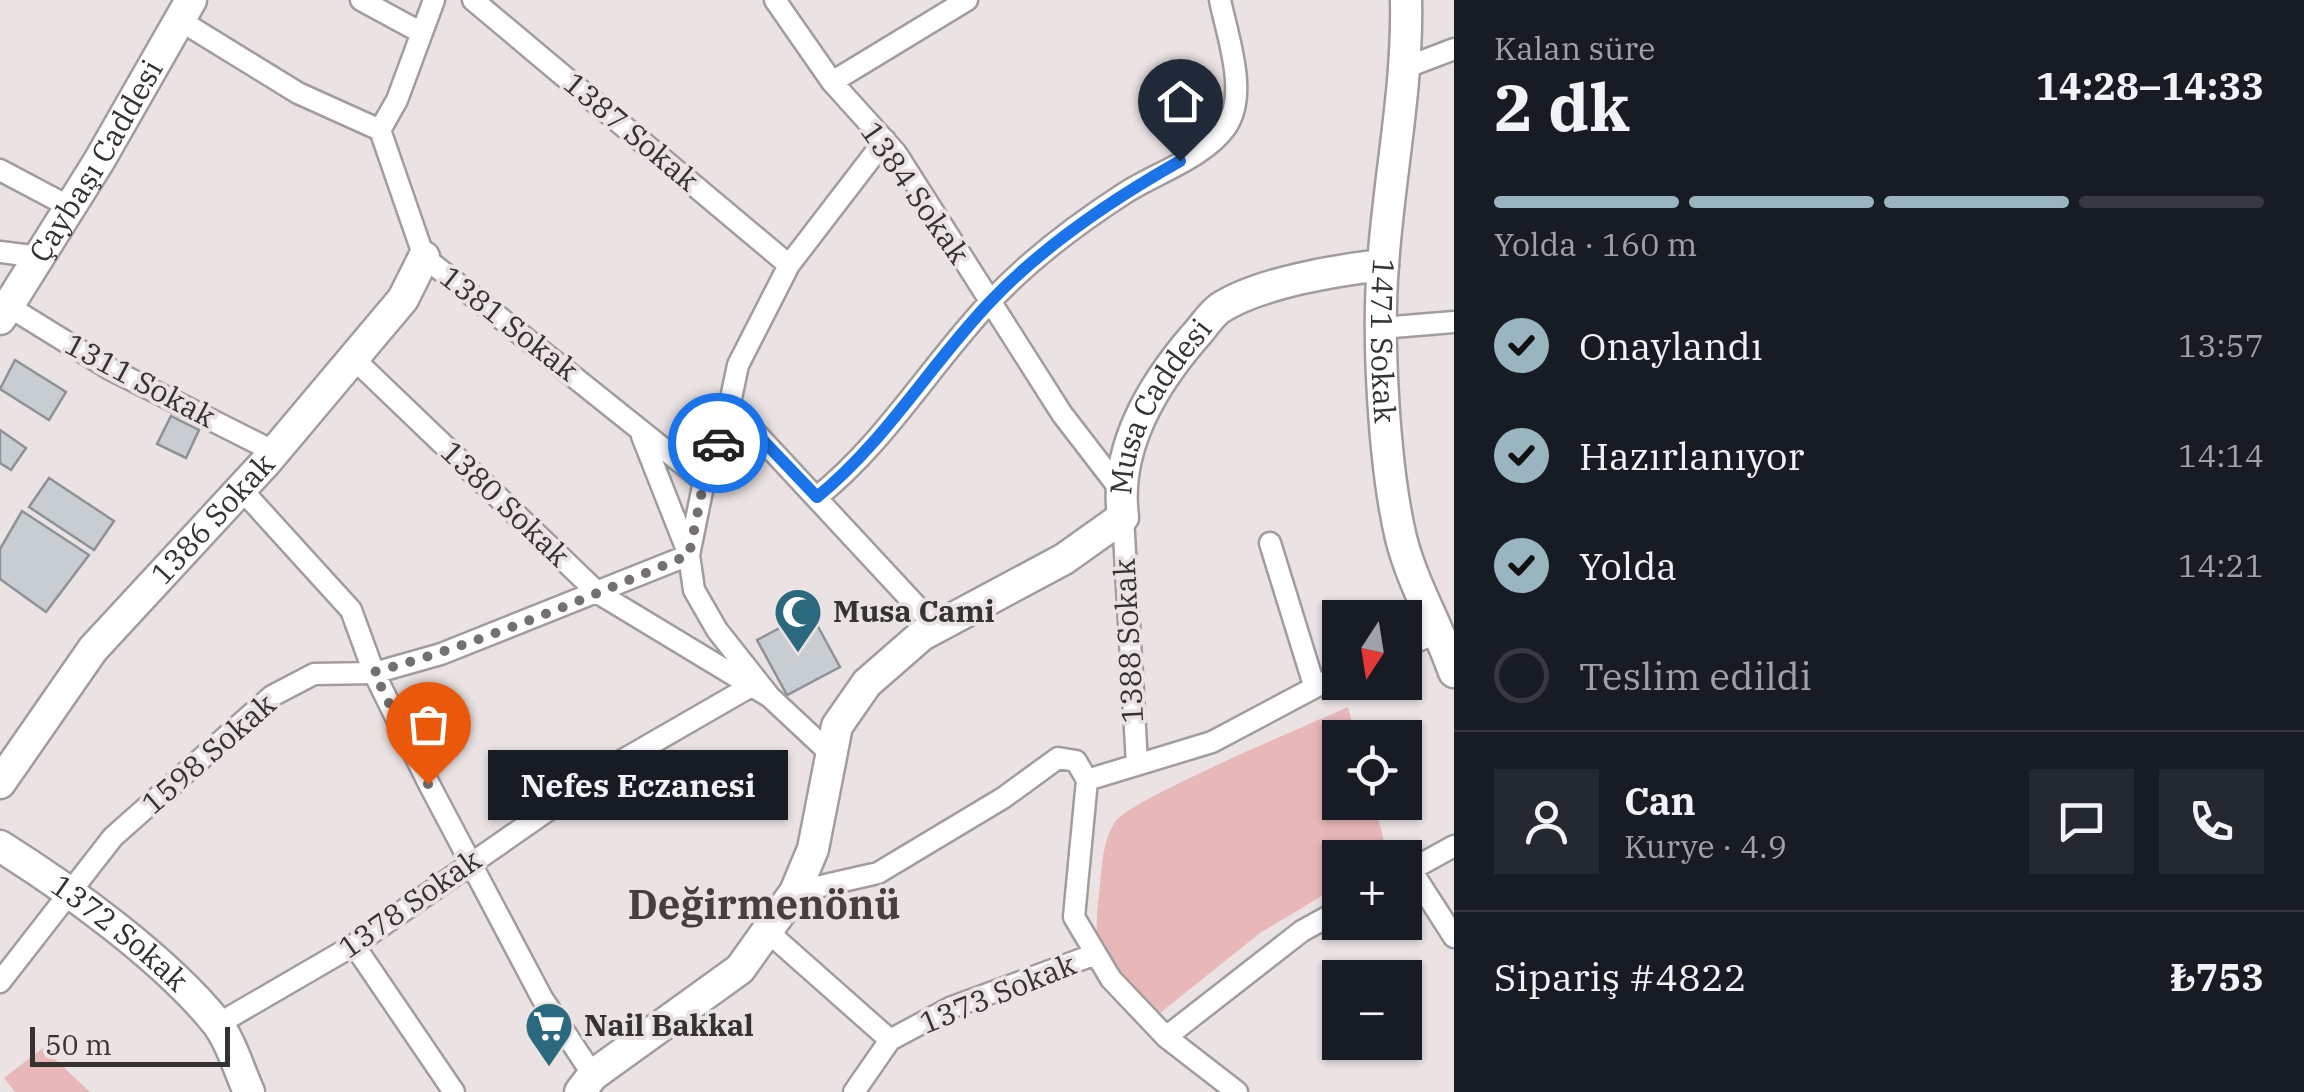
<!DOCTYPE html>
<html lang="tr">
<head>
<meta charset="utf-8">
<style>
	body { margin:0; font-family:"IBM Plex Serif",serif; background:#242831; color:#f1f3f6; height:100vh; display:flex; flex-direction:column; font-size:38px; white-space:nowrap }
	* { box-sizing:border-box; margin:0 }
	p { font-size:32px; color:#9ea1a6 }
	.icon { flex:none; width:55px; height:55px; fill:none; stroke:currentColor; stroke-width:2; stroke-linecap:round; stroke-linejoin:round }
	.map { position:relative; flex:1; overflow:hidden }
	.panel { display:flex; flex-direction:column; background:#171b24; width:850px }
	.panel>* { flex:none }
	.needle { width:65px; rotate:192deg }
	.fabs { position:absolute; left:1322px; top:600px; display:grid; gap:20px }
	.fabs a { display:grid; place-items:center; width:100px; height:100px; border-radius:0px; background:#171b24; box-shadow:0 2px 8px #0004; font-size:50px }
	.scale { position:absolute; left:30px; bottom:25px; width:200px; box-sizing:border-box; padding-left:10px; border:5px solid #353232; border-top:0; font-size:28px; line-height:35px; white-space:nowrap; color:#353232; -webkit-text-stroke:8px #ebe3e3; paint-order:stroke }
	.pin { position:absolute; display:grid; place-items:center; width:85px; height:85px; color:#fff; margin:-102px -42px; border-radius:50% 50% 50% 0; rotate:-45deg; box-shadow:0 0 10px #0007 }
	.pin .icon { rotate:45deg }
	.courier { position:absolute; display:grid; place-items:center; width:100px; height:100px; margin:-50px; border:8px solid #1a73e8; border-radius:50%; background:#fff; color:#222; box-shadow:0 2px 12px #0007 }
	.bubble { position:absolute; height:70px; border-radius:0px; background:#171b24; box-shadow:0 2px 8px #0004; font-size:32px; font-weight:700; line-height:70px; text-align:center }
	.overview em { font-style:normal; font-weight:700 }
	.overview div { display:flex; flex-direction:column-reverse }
	.overview { display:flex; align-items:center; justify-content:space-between; height:170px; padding:0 40px }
	h1 { font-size:65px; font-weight:700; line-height:75px }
	.bar { display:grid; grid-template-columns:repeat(4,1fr); gap:15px 10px; align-content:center; height:120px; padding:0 40px }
	.bar i { height:12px; border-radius:8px; background:#363941 }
	.bar .active { background:#98b5c0 }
	.bar p { grid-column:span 4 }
	.line { display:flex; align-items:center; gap:25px; padding:0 40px; border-top:2px solid #363941 }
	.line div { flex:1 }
	.round { display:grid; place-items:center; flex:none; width:105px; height:105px; border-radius:0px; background:#242831 }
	ol { padding:0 40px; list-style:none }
	li { display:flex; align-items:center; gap:30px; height:110px }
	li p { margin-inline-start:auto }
	li .icon { padding:10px; border-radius:50%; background:#98b5c0; color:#111; stroke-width:4 }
	li:last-child { color:#9ea1a6 }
	li i { width:55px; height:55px; border:5px solid #363941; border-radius:50% }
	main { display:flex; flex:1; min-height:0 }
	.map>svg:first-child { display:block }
</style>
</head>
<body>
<main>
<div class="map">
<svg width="1454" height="1092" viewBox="0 0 1454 1092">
	<rect width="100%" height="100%" fill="#ebe3e3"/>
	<path fill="#e8b7b8" d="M1348 707 1356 737 1340 738V802L1374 803 1388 856 1340 858V885L1260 933 1160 1013C1112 982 1091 965 1098 904 1102 877 1100 845 1115 822 1130 799 1311 724 1348 707Z
		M43 1048 90 1092H15L4 1078Z"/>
	<path fill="#c7cdd0" stroke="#8c9295" stroke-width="2.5" d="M15 360 66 392 49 420 0 389Z
		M171 416 199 430 186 458 157 444Z
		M0 430 26 448 11 470 0 463Z
		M49 478 114 521 94 550 29 507Z
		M22 511 89 555 46 612 0 579V549Z
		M810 612 840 667 787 695 757 640Z"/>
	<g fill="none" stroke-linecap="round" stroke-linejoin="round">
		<g stroke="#a39c9c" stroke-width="25">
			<path id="street" d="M361 0 420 32
				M473 0 789 265
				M775 0 832 82 896 153 1062 414 1119 488
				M181 21 298 93 380 130 424 257 704 481
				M1407 67 1454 49
				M832 82 967 0
				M380 130 397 100 434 0
				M0 170 68 206
				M0 252 40 257
				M8 306 110 369 275 452
				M1381 328 1454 322
				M353 358 598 593 770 697
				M726 422 754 431 936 627
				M642 436 689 555 694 590 717 630 770 697 831 754
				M241 489 351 610 374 673 429 784 542 998 593 1075
				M817 497C885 443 930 366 989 303 1028 261 1077 224 1125 193 1156 173 1204 158 1226 127 1249 94 1227 35 1220 0
				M1123 517 1137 764
				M1270 543 1314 685
				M689 555 704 481 726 422 738 365 789 265 885 140
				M1405 646 1440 632
				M1087 780 1074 917 1111 979 1166 1037 1237 1092
				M1087 780 1212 742 1340 674
				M1411 870 1454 937
				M1405 873 1454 846
				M795 892 878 873 1003 798 1058 758 1076 761 1087 780
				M767 931 890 1040
				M354 945 454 1092
				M0 982 113 837 272 696 314 674 374 673 441 654 689 555
				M218 1024 354 945 609 768 753 685
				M1166 1037 1302 931 1340 910
				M854 1092 890 1040 950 1008 1093 955"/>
		</g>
		<g stroke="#a39c9c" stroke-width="35">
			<g id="secondary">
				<path id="s1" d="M1406 0C1408 90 1389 176 1383 265 1377 339 1384 466 1401 538 1412 583 1439 628 1454 672"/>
				<path id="s2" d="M0 319 99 161 191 0"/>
				<path id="s3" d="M0 783 93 649 266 462 403 299 424 257"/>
				<path id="s4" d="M0 846C70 890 164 958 216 1022 231 1041 239 1070 249 1092"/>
				<path id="s5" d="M580 1092 593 1075 740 969 795 892 813 849 837 726 867 683 922 635 1064 559 1123 517C1114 449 1151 387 1194 337 1202 329 1210 315 1220 308 1259 283 1336 270 1383 265"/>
			</g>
		</g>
		<use href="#street" stroke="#fff" stroke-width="20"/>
		<use href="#secondary" stroke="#fff" stroke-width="30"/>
	</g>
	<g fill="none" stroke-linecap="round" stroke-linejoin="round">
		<path stroke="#757070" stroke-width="10" stroke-dasharray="0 18" d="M428 784 374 672C483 643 585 598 689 555L704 481 718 443"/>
		<path stroke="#1a73e8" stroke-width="12" d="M718 443 726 422 754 431 817 497C885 442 930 365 990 302 1044 245 1111 200 1180 161"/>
	</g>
	<defs>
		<g id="mosque-pin" transform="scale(2.5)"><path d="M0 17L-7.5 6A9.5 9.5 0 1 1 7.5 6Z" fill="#2b697f" stroke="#ebe3e3"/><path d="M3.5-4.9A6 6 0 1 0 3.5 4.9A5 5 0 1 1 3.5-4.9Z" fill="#fff"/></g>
		<g id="supermarket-pin" transform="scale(2.5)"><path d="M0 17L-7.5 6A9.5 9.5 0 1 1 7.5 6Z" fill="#2b697f" stroke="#ebe3e3"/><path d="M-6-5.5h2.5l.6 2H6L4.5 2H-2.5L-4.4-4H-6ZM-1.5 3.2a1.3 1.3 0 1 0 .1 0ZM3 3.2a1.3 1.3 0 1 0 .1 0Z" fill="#fff"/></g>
	</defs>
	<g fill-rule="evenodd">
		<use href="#mosque-pin" x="798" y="612"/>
		<use href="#supermarket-pin" x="549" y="1026"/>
	</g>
	<g text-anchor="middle" stroke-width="8" stroke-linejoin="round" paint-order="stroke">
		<g font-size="30" fill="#353232" stroke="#ebe3e3">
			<text transform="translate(631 132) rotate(40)" y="10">1387 Sokak</text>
			<text dy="10" stroke="none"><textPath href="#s2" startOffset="185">Çaybaşı Caddesi</textPath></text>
			<text transform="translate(915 193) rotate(55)" y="10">1384 Sokak</text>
			<text transform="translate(509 324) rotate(38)" y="10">1381 Sokak</text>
			<text dy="10" stroke="none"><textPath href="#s1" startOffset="342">1471 Sokak</textPath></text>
			<text transform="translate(140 381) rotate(28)" y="10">1311 Sokak</text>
			<text dy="10" stroke="none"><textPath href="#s5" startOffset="948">Musa Caddesi</textPath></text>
			<text transform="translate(505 504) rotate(44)" y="10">1380 Sokak</text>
			<text dy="10" stroke="none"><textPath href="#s3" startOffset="340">1386 Sokak</textPath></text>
			<text transform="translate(1129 641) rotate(-93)" y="10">1388 Sokak</text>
			<text transform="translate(209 754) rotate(-41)" y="10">1598 Sokak</text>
			<text transform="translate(410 904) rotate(-35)" y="10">1378 Sokak</text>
			<text dy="10" stroke="none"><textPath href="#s4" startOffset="148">1372 Sokak</textPath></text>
			<text transform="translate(998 994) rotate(-22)" y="10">1373 Sokak</text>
		</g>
		<g font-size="30" font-weight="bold" fill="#353232" stroke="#ebe3e3" text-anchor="start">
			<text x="833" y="622">Musa Cami</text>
			<text x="584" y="1036">Nail Bakkal</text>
		</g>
		<g font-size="40" font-weight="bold" fill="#453f3f" stroke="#ebe3e3">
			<text x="764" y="919">Değirmenönü</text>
		</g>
	</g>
</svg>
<div class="fabs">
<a><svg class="needle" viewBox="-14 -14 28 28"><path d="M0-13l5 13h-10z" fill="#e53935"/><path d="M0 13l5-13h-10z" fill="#9ea1a6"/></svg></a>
<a><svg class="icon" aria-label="locate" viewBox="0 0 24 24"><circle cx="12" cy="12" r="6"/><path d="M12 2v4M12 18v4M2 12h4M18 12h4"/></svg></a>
<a>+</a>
<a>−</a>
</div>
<div class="scale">50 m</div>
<div class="pin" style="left:428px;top:784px;background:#ea580c"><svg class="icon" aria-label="bag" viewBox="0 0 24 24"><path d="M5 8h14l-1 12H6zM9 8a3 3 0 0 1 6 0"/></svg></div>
<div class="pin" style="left:1180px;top:161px;background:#1f2937"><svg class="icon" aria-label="home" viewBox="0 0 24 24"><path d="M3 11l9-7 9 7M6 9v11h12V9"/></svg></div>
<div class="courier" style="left:718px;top:443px"><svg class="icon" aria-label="car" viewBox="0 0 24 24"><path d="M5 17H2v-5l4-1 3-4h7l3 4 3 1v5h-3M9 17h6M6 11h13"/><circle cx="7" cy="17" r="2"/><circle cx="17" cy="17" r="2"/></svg></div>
<div class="bubble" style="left:488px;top:750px;width:300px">Nefes Eczanesi</div>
</div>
<section class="panel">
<div class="overview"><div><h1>2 dk</h1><p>Kalan süre</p></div><em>14:28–14:33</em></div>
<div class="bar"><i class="active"></i><i class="active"></i><i class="active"></i><i></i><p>Yolda · 160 m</p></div>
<ol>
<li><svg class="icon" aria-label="check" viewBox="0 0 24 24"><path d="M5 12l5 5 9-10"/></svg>Onaylandı<p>13:57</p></li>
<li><svg class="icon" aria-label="check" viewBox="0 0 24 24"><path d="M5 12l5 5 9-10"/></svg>Hazırlanıyor<p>14:14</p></li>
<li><svg class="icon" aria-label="check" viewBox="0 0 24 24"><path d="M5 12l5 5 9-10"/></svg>Yolda<p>14:21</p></li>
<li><i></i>Teslim edildi</li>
</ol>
<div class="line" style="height:180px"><a class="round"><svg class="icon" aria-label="person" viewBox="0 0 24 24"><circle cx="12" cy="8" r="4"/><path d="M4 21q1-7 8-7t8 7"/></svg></a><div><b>Can</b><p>Kurye · 4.9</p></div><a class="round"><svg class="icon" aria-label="chat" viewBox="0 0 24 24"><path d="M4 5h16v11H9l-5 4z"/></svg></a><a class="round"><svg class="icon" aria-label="phone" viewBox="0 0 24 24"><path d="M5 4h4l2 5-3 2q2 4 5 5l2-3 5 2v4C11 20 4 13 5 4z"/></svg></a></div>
<div class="line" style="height:130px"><div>Sipariş #4822</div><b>₺753</b></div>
</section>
</main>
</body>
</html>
